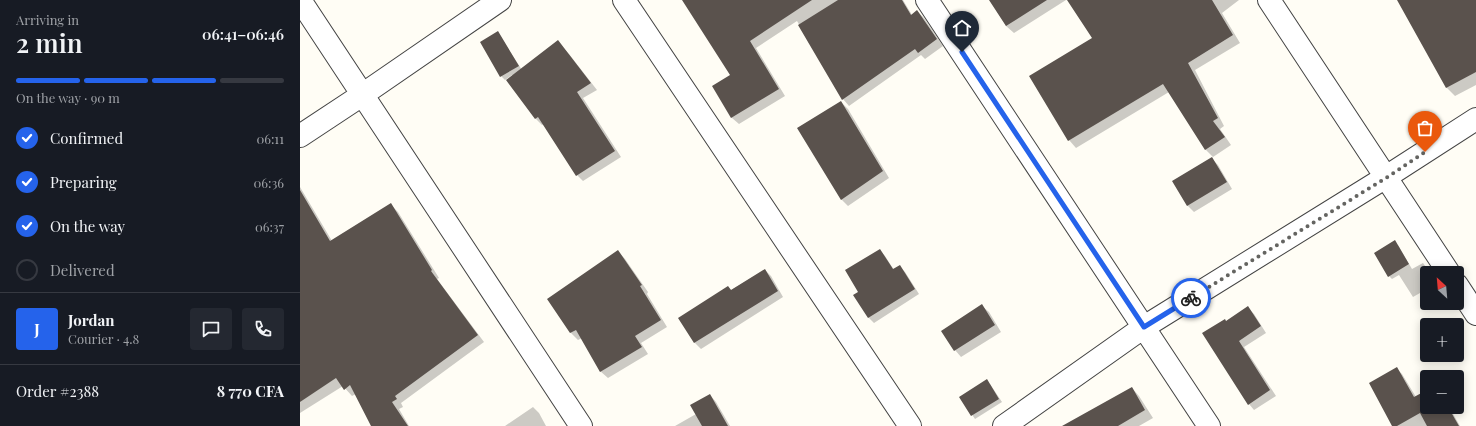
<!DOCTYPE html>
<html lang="en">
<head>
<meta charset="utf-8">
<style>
	body { margin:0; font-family:"Playfair Display",serif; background:#242831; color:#f1f3f6; height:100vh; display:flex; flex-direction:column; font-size:15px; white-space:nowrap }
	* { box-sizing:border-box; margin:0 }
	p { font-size:13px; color:#9ea1a6 }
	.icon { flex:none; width:22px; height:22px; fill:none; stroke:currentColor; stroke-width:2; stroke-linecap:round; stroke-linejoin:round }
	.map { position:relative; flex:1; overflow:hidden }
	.panel { display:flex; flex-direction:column; background:#171b24; width:300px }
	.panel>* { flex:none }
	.needle { width:26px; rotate:334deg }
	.fabs { position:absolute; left:1120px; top:266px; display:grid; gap:8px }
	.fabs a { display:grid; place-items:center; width:44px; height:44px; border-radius:4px; background:#171b24; box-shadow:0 2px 10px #0003; font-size:20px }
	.pin { position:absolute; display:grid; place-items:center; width:34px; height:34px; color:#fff; margin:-41px -17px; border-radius:50% 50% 50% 0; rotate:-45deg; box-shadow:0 0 4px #0007 }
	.pin .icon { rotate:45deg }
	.courier { position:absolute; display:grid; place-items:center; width:40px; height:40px; margin:-20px; border:3px solid #2563eb; border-radius:50%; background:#fff; color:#222; box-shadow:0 1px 5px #0007 }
	.overview em { font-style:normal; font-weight:600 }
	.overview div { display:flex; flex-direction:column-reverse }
	.overview { display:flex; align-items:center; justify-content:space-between; height:68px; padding:0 16px }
	h1 { font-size:26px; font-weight:600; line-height:30px }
	.bar { display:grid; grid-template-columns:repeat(4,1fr); gap:6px 4px; align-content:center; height:48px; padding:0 16px }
	.bar i { height:5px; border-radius:3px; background:#363941 }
	.bar .active { background:#2563eb }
	.bar p { grid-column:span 4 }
	.line { display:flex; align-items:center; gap:10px; padding:0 16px; border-top:1px solid #363941 }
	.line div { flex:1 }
	.round { display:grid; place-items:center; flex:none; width:42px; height:42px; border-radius:4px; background:#242831 }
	ol { padding:0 16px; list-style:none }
	li { display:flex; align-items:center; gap:12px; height:44px }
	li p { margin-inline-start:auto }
	li .icon { padding:4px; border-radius:50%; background:#2563eb; color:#fff; stroke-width:4 }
	li:last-child { color:#9ea1a6 }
	li i { width:22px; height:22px; border:2px solid #363941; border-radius:50% }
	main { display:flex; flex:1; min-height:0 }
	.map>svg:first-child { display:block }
</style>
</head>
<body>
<main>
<section class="panel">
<div class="overview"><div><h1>2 min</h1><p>Arriving in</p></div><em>06:41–06:46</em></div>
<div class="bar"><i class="active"></i><i class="active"></i><i class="active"></i><i></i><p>On the way · 90 m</p></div>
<ol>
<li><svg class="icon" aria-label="check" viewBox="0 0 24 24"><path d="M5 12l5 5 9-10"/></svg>Confirmed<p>06:11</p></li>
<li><svg class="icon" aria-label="check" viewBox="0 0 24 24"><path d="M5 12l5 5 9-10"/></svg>Preparing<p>06:36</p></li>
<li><svg class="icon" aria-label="check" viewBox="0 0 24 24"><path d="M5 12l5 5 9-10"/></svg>On the way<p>06:37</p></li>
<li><i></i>Delivered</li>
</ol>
<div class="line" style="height:72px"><b class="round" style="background:#2563eb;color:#fff">J</b><div><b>Jordan</b><p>Courier · 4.8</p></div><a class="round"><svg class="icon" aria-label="chat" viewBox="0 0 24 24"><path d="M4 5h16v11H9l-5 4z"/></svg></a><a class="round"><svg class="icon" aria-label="phone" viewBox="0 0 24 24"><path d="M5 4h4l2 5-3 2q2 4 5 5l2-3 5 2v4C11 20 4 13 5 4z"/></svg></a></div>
<div class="line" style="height:52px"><div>Order #2388</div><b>8 770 CFA</b></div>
</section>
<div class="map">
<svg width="1176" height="426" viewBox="0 0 1176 426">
	<rect width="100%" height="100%" fill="#fffdf5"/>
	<path fill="#0003" d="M394 0H603L612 15 617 11 624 18 643 46 625 59 621 55 549 106 543 99 497 21 456 48 485 96 439 124 432 118 413 86 432 75Z
		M690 0H766L714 33 706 26Z
		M768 0H939L922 13 940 43 895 70 924 126 920 129 931 145 913 157 906 150 869 92 776 148 769 140 794 38Z
		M1099 0H1176V85L1155 96 1147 88Z
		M198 33 222 70 263 48 269 54 297 90 283 98 321 157 283 181 277 175 244 124 242 125 236 119 207 80 213 76 212 75 205 80 201 76 181 43Z
		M541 102 548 109 589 178 548 206 542 200 498 128Z
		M912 159 918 165 932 189 894 212 887 205Z
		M0 187 32 241 91 205 98 212 139 278 137 279 184 342 101 403 103 407 99 409 109 426H72L56 394 52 396 43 386 0 413Z
		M1098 245 1112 269 1123 263 1130 273H1127V289L1113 297 1099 275 1092 279 1089 276Z
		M580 250 585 256 594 270 599 266 605 272 619 294 574 323 569 318 554 295 559 292Z
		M318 251 325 259 348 292 347 294 367 327 341 343 348 354 308 378 300 371 282 338 278 340 271 333 248 299Z
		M465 270 471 276 483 297 401 349 395 343 379 318 428 287 431 290Z
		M682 306 689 312 701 332 661 357 655 350 643 331Z
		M948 308 954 314 966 333 944 347 976 396 954 410 949 404 926 322Z
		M1097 369 1102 374 1116 397 1127 391V407H1149L1160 426H1094Z
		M690 384 702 402 675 419 660 397Z
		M832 388 839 396 853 418 839 426H764Z
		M410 395 416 402 430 426H375L396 414Z
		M233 407 239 413 246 426H205Z"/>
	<path fill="#5a524d" d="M382 0H512L450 41 479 89 431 118 412 86 430 75Z
		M538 0H602L611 15 617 10 637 39 618 53 615 49 542 100 498 25Z
		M689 0H747L706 26Z
		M767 0H912L933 35 888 63 918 118 913 121 925 137 905 150 863 84 768 141 729 76 792 38Z
		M1097 0H1176V72L1146 88Z
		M198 31 219 66 200 77 180 42Z
		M258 40 291 83 277 92 315 151 276 176 238 117 235 119 206 80Z
		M541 101 583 171 541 200 497 128Z
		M912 157 927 182 887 206 872 181Z
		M0 190 30 241 91 203 132 270 131 271 178 335 95 396 97 399 92 402 108 426H71L50 385 44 390 36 378 0 402Z
		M1095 240 1109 264 1088 277 1074 253Z
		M580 249 593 269 600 265 615 289 568 318 553 295 558 292 545 270Z
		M318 250 342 285 340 286 361 320 335 336 342 347 300 372 276 330 270 333 247 299Z
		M465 269 478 291 394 343 378 318 428 286 431 290Z
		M682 304 695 325 654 351 641 331Z
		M948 306 961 326 939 341 970 390 948 405 902 333 925 319 926 321Z
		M1097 367 1114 397 1127 390V407H1148L1159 426H1127L1120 413 1097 426H1092L1069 383Z
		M687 379 699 399 671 416 659 397Z
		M832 387 845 410 818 426H762Z
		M410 394 428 426H402L390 405Z"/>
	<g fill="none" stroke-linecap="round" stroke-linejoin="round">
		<g stroke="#444" stroke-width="24">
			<path id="minor" d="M0 0 281 426
				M324 0 610 426
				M627 0 909 426
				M969 0 1149 273
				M0 136 62 95 200 0
				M1157 285 1176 314
				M704 426 844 327 1086 177 1176 119"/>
		</g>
		<use href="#minor" stroke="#fff" stroke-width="22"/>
	</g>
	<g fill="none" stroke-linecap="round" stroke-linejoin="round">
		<path stroke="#646461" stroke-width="4" stroke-dasharray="0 7.2" d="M891 298 1086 178 1125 152"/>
		<path stroke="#2563eb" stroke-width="5" d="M662 52 844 327 891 298"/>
	</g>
</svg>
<div class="fabs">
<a><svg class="needle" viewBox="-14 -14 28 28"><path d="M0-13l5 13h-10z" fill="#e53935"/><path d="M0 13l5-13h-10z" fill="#9ea1a6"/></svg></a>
<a>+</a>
<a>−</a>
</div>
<div class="pin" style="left:1125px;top:152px;background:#ea580c"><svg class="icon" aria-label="bag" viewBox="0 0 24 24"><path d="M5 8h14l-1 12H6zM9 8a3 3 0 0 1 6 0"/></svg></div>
<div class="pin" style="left:662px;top:52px;background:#1f2937"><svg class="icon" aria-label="home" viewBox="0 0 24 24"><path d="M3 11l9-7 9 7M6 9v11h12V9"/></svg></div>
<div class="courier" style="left:891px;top:298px"><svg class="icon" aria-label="bike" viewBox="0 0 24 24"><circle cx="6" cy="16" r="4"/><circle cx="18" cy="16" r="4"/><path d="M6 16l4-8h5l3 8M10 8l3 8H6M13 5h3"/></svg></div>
</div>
</main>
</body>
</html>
